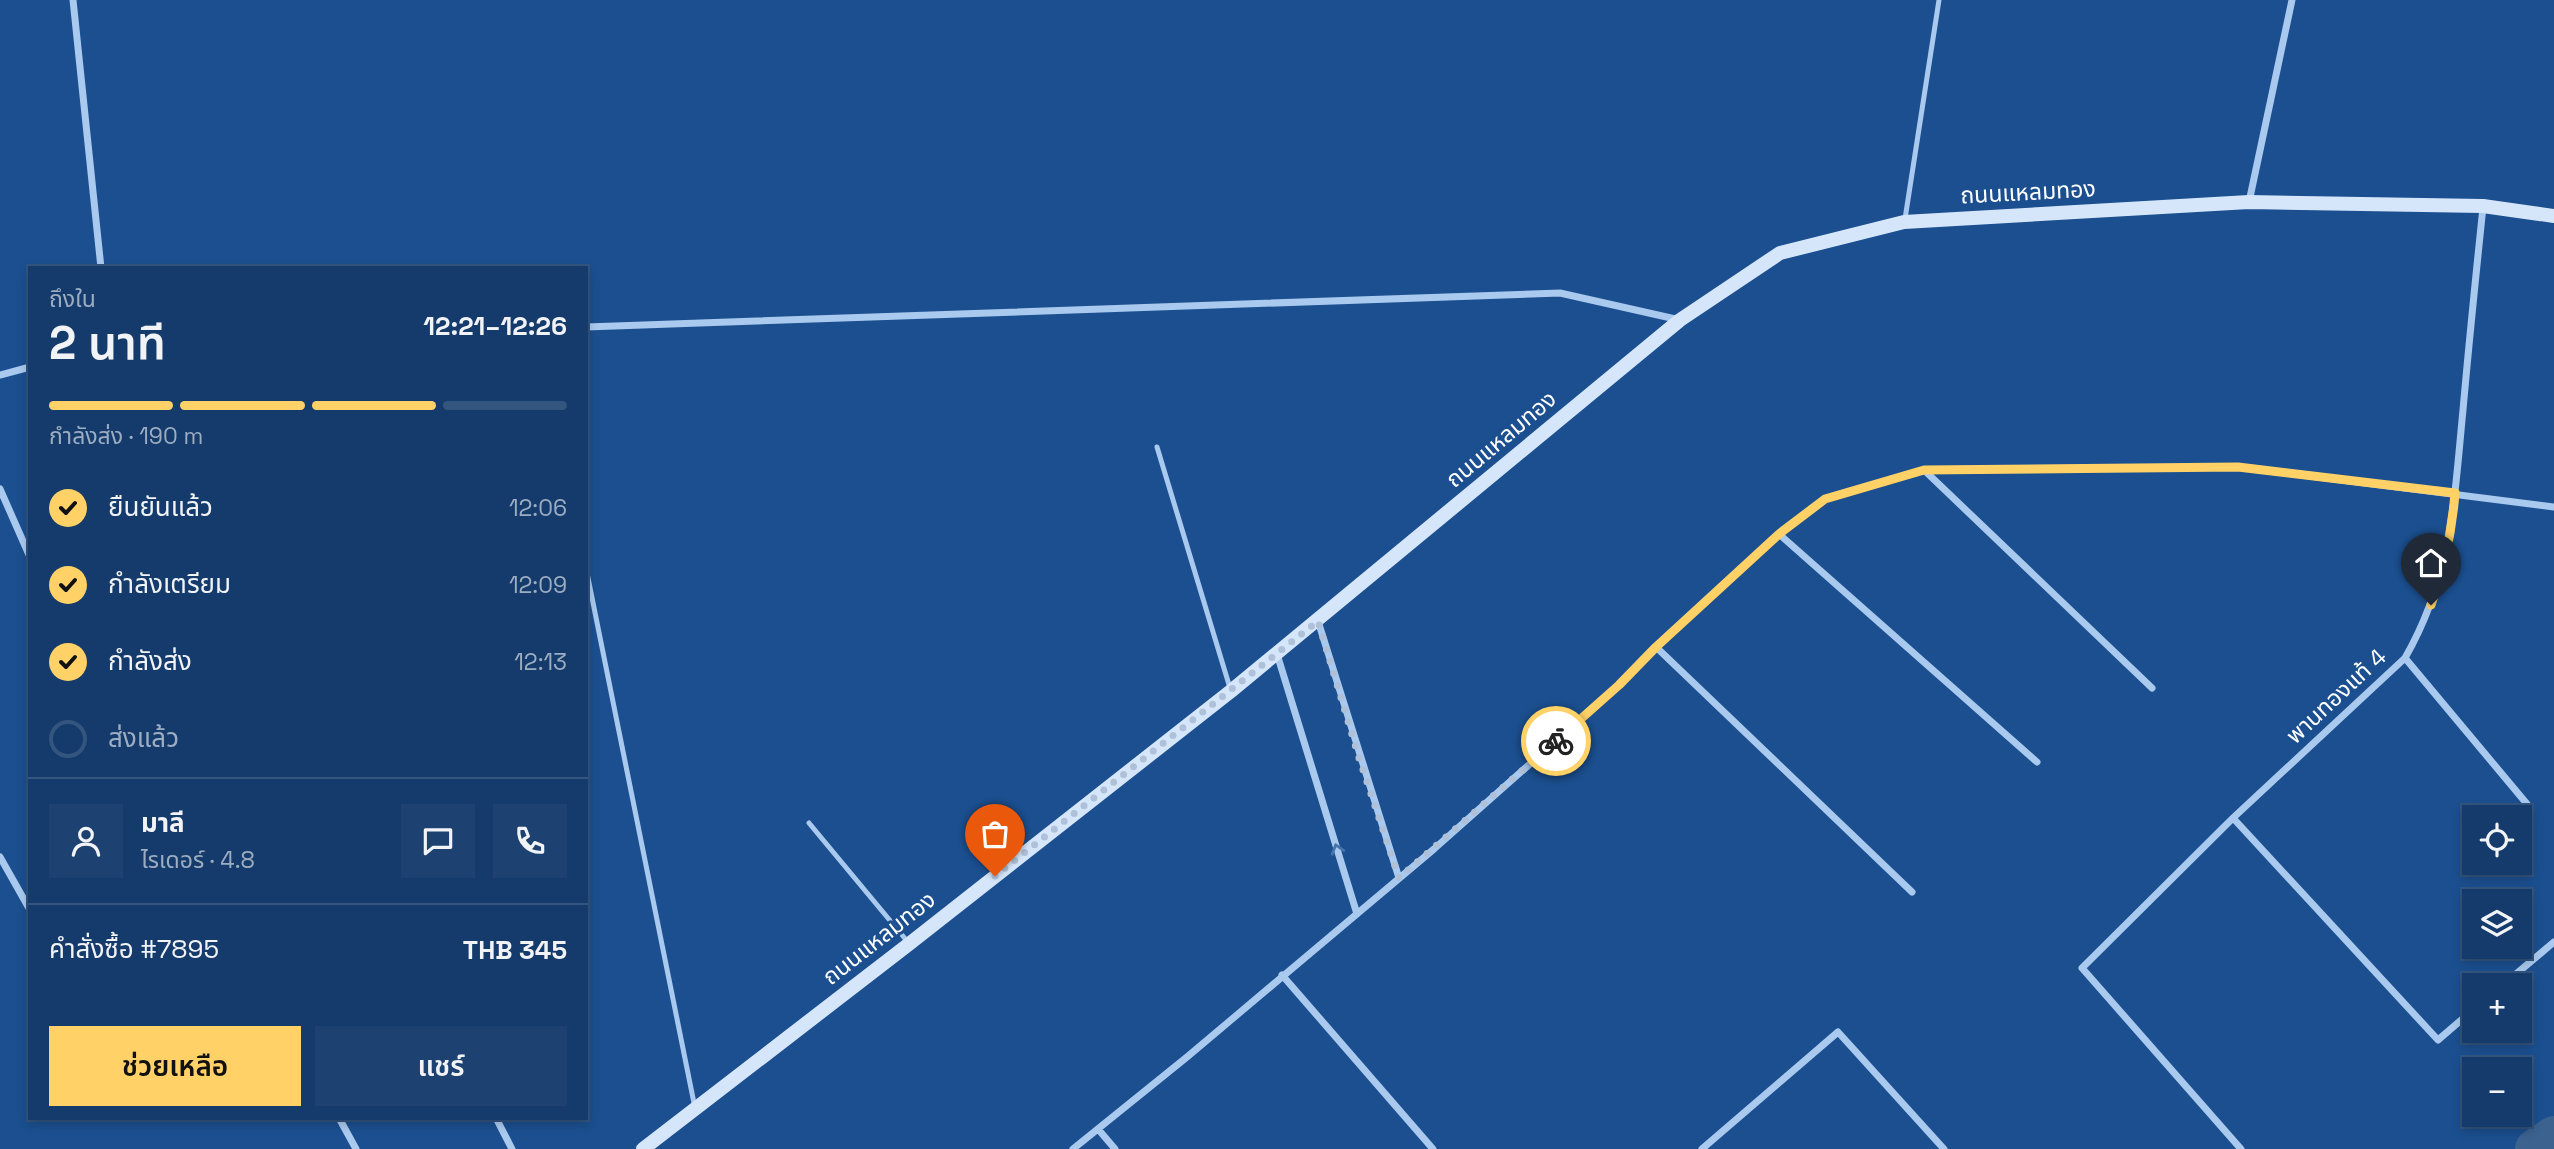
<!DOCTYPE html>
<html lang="th">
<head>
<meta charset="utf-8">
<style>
	body { margin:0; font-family:"Space Grotesk","Noto Sans Thai",sans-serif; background:#1d4271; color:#f1f3f6; height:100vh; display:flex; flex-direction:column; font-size:26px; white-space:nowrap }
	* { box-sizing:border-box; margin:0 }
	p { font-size:23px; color:#9dadc1 }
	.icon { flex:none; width:38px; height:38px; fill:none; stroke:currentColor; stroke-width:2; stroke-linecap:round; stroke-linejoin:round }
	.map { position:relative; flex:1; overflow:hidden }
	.side { position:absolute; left:28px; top:266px; width:560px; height:854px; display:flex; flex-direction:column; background:#143b6b; border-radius:0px; box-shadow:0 4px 10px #0003,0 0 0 2px #33557e }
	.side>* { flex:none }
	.buttons { position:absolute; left:2462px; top:805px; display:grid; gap:14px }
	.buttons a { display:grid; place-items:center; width:70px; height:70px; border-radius:0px; background:#143b6b; box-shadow:0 4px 10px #0003,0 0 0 2px #33557e; font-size:35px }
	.pin { position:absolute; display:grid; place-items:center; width:60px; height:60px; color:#fff; margin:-72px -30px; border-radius:50% 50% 50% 0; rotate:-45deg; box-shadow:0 0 7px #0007 }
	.pin .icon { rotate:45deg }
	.courier { position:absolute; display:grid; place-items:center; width:70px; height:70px; margin:-35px; border:5px solid #ffd166; border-radius:50%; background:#fff; color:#222; box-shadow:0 2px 9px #0007 }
	.headline em { font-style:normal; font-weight:600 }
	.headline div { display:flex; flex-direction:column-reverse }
	.headline { display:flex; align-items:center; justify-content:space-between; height:119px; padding:0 21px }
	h1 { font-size:46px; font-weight:600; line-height:52px }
	.bar { display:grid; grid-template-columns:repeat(4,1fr); gap:10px 7px; align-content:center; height:84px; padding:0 21px }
	.bar i { height:9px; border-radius:5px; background:#33557e }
	.bar .current { background:#ffd166 }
	.bar p { grid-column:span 4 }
	.line { display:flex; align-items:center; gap:18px; padding:0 21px; border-top:2px solid #33557e }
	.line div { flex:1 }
	.round { display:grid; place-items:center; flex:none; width:74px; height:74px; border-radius:0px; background:#1d4271 }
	ol { padding:0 21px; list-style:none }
	li { display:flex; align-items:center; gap:21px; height:77px }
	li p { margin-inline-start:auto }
	li .icon { padding:7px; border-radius:50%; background:#ffd166; color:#111; stroke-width:4 }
	li:last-child { color:#9dadc1 }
	li i { width:38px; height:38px; border:4px solid #33557e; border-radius:50% }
	.button { display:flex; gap:14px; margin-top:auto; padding:14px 21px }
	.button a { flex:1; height:80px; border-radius:0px; background:#ffd166; color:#111; font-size:28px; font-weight:600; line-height:80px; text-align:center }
	.button a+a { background:#1d4271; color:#f1f3f6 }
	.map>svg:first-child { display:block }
</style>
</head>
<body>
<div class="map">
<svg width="2554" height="1149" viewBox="0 0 2554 1149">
	<rect width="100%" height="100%" fill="#1b4f8f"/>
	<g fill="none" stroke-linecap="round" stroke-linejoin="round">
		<path stroke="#3c6290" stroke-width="40" d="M2535 1149 2554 1136"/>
		<path stroke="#a9c9ee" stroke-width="5" d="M1905 219 1939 0
			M1157 447 1230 688
			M586 568 695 1108
			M809 823 907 941"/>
		<path stroke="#a9c9ee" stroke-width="7" d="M73 0 101 268
			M2249 202 2292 0
			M586 327 1560 293 1680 320
			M0 375 30 367
			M1924 470 2152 688
			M0 489 30 557
			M1779 534 2037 762
			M1318 621 1399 878
			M1656 647 1912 892
			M1277 654 1357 914
			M2405 658 2527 804
			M2233 818 2438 1040 2474 1009
			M0 857 30 910
			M1282 975 1433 1149
			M2503 985 2554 942
			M339 1118 356 1149
			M496 1118 512 1149
			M1098 1129 1115 1149
			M1073 1149 1187 1057 1434 849 1619 685 1656 647 1779 534 1825 499 1924 470 2238 467 2554 507
			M1702 1149 1838 1032 1944 1149
			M2241 1149 2082 968 2233 818 2405 658C2452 576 2454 501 2463 410 2469 342 2476 274 2483 207"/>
		<path stroke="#d6e6fa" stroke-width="14" d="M643 1149 909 944 1231 691 1680 320 1780 253 1904 222 2249 202 2483 206 2554 216"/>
	</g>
	<defs><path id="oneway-chevron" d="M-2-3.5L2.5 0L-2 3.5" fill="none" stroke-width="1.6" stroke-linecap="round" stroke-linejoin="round" transform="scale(1.75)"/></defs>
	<use stroke="#4674ac" href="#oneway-chevron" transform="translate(1337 849) rotate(-107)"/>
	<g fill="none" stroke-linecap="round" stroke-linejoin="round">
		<path stroke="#afc1d8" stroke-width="7" stroke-dasharray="0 12.6" d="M995 876 1318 621 1359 758 1399 878 1556 741"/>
		<path stroke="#ffd166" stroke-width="9" d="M1556 741 1619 685 1656 647 1779 534 1825 499 1924 470 2238 467 2455 493C2452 531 2444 569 2431 605"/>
	</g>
	<g text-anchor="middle" stroke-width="6" stroke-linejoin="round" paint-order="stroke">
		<g font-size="23" fill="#fff" stroke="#1b4f8f">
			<text transform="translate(2028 192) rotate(-3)" y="8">ถนนแหลมทอง</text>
			<text transform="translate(1501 439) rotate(-40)" y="8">ถนนแหลมทอง</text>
			<text transform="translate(2336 696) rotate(-43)" y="8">พานทองแท้ 4</text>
			<text transform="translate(879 938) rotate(-38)" y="8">ถนนแหลมทอง</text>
		</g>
	</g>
</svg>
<div class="buttons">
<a><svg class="icon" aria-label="locate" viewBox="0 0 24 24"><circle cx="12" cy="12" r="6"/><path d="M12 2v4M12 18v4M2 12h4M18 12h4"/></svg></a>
<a><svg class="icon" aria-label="layers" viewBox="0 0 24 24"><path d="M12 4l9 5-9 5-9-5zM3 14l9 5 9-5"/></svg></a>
<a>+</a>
<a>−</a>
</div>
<div class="pin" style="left:995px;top:876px;background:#ea580c"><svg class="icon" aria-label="bag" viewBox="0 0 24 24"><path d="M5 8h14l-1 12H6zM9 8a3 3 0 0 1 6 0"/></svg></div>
<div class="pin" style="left:2431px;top:605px;background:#1f2937"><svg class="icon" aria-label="home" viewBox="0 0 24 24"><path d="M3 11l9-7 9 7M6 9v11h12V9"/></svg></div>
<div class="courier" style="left:1556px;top:741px"><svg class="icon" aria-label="bike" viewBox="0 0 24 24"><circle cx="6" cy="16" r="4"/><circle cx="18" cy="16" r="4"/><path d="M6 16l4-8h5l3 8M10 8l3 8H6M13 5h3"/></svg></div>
<section class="side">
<div class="headline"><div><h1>2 นาที</h1><p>ถึงใน</p></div><em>12:21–12:26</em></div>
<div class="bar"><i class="current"></i><i class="current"></i><i class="current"></i><i></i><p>กำลังส่ง · 190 m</p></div>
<ol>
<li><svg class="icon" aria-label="check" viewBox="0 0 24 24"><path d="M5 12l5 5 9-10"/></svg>ยืนยันแล้ว<p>12:06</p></li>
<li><svg class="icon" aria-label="check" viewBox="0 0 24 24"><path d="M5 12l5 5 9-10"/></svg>กำลังเตรียม<p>12:09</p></li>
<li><svg class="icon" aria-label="check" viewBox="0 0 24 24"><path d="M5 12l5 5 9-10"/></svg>กำลังส่ง<p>12:13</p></li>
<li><i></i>ส่งแล้ว</li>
</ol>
<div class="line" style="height:126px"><a class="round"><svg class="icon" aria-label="person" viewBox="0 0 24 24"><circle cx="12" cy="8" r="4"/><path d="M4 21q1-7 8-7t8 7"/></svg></a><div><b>มาลี</b><p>ไรเดอร์ · 4.8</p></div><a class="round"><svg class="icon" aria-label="chat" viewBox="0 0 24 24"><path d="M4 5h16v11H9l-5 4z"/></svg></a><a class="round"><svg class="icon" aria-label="phone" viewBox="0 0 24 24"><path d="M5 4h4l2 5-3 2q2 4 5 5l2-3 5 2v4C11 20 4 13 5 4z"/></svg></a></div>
<div class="line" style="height:91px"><div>คำสั่งซื้อ #7895</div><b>THB 345</b></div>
<div class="button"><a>ช่วยเหลือ</a><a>แชร์</a></div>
</section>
</div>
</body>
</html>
